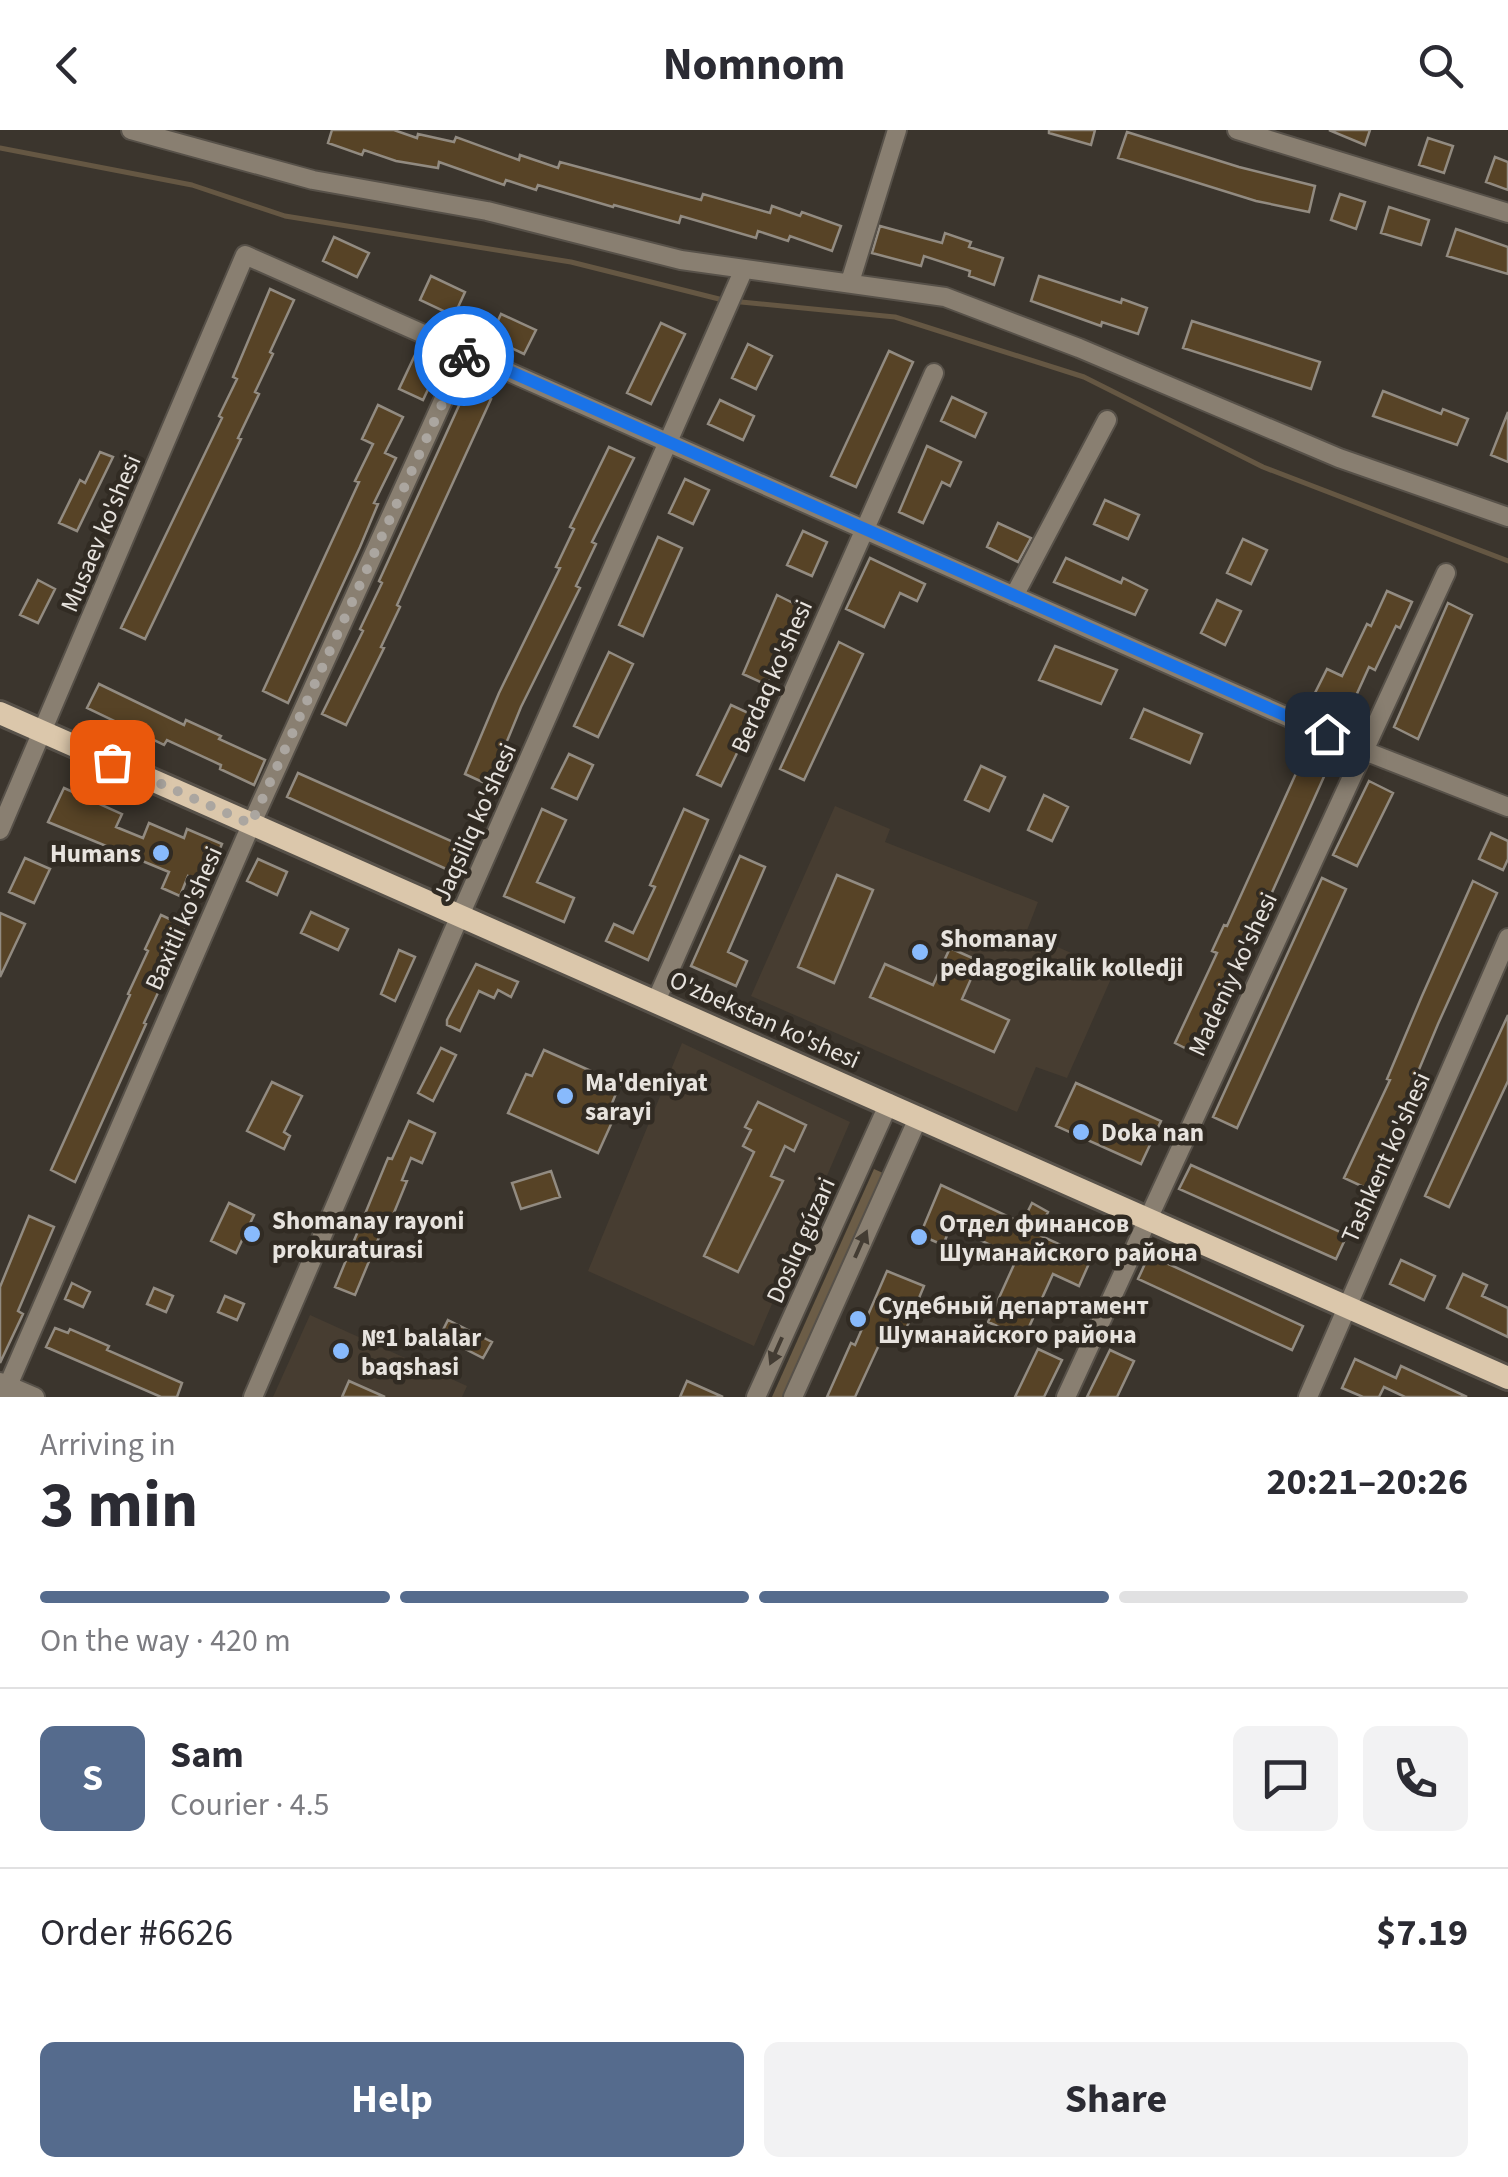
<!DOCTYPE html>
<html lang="en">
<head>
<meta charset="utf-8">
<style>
	body { margin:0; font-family:"Source Sans 3",sans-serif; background:#f2f2f3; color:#2b2b33; height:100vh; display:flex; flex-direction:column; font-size:38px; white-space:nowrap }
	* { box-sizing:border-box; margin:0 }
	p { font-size:32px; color:#7c7c81 }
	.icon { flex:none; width:55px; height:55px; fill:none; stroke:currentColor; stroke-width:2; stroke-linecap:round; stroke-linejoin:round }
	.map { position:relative; height:1267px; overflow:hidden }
	.panel { display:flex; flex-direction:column; background:#fff; flex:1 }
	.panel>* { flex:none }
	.pin { position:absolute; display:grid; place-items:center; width:85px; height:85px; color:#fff; margin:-42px; border-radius:20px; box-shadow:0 5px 15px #0006 }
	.courier { position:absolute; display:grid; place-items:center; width:100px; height:100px; margin:-50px; border:8px solid #1a73e8; border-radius:50%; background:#fff; color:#222; box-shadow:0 2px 12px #0007 }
	.head em { font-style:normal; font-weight:700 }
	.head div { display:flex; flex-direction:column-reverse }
	.head { display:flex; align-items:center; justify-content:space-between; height:170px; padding:0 40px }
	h1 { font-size:65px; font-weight:700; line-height:75px }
	.bar { display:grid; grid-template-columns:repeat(4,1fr); gap:15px 10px; align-content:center; height:120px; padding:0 40px }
	.bar i { height:12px; border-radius:8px; background:#e1e1e2 }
	.bar .current { background:#556b8d }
	.bar p { grid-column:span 4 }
	.line { display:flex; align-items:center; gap:25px; padding:0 40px; border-top:2px solid #e1e1e2 }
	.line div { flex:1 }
	.round { display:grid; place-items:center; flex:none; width:105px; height:105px; border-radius:15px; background:#f2f2f3 }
	.action { display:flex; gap:20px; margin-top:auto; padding:20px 40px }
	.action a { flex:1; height:115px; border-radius:15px; background:#556b8d; color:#fff; font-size:40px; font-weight:700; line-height:115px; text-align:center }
	.action a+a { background:#f2f2f3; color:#2b2b33 }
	header { display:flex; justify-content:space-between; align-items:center; height:130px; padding:0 40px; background:#fff; font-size:45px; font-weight:700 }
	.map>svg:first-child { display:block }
</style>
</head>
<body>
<header><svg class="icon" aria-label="back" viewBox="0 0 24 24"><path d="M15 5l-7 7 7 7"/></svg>Nomnom<svg class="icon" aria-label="search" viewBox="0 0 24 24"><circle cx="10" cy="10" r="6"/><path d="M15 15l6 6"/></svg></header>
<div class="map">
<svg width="1508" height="1267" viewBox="0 0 1508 1267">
	<rect width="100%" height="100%" fill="#3b352d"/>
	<path fill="#473d31" d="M835 676 890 699 885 712 1038 772 1026 803 1114 842 1067 948 1036 937 1017 982 751 866Z
		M682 913 850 992 754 1216 588 1141Z
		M310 1185 467 1256 462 1267H273Z"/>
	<path fill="#6c5d47" d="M874 1039 883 1043 783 1267H772Z"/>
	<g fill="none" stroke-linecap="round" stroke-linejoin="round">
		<path stroke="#655743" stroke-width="5" d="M0 18 192 55 285 86 571 132 723 170
			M741 172 895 187 1084 247 1263 337 1508 431"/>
	</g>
	<path fill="#574326" stroke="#928b81" stroke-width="2.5" d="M332 0H394L417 8 418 4 454 12 456 7 519 30 520 25 558 38 560 32 701 70 703 64 770 83 772 76 800 86 802 82 841 96 832 121 790 106 788 111 758 101 756 108 681 86 679 93 614 75 613 77 538 55 536 60 506 50 504 55 439 32 438 38 396 31 364 20 362 25 328 13Z
		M1049 0H1095L1091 15 1049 3Z
		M1329 0H1370L1365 15Z
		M1127 2 1239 37 1315 56 1309 82 1256 71 1118 28Z
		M1428 8 1453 16 1444 43 1419 35Z
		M1495 27 1508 32V60L1486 52Z
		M1340 64 1365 72 1356 99 1331 90Z
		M1389 77 1429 90 1421 115 1381 103Z
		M880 96 942 113 945 103 971 112 969 117 1003 128 994 155 969 146 970 141 924 126 921 136 872 123Z
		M1456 99 1508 117V144L1447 126Z
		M334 107 369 123 357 147 323 131Z
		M431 146 465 162 454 186 420 170Z
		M1039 146 1121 173 1122 169 1147 178 1138 204 1102 192 1101 196 1031 171Z
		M270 159 294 170 270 222 273 224 255 262 259 264 238 308 241 309 145 509 121 498 222 288 219 286 237 249 233 247Z
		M501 184 536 200 524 224 490 208Z
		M1192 191 1320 232 1311 259 1183 218Z
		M661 193 685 204 651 274 627 263Z
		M748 214 772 226 756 259 732 248Z
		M889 221 913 232 856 357 831 346Z
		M415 225 439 236 423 270 399 259Z
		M467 258 491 269 397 475 400 477 381 517 384 518 346 595 322 584 363 501 360 499 382 453 379 451Z
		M1383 261 1441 284 1443 279 1468 289 1457 315 1373 286Z
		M952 267 986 283 975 307 941 291Z
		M720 270 754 286 743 310 708 294Z
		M378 275 403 287 385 323 396 328 374 373 378 374 360 417 288 573 263 561 359 352 355 351 373 314 362 309Z
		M1508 282V332L1491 325Z
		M927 316 961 332 950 356 942 352 923 393 899 382Z
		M609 317 634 328 592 412 596 414 576 456 580 458 521 577 489 655 465 644 499 563 560 438 556 437 574 399 570 397Z
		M100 322 113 327 77 401 59 393 80 350 85 353Z
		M685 349 709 360 693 394 669 383Z
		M1105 370 1139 385 1128 409 1094 394Z
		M998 393 1031 408 1018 432 987 417Z
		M803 401 827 412 812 446 787 435Z
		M658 407 682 418 643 506 619 495Z
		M1243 409 1267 420 1251 454 1227 443Z
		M870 428 925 454 917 471 900 463 884 497 846 479Z
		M1066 428 1121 453 1123 448 1147 460 1135 485 1054 452Z
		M38 450 55 459 38 493 20 485Z
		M1387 461 1412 472 1400 498 1396 496 1375 540 1369 537 1350 579 1315 563 1327 539 1342 546 1367 494 1371 496Z
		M777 465 801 477 767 555 743 544Z
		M1217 470 1241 481 1225 515 1201 503Z
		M1448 473 1472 485 1418 609 1394 597Z
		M839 512 863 524 804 650 780 639Z
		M1055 516 1117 540 1101 574 1039 550Z
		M609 522 633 534 598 607 574 596Z
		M99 554 184 595 186 590 221 606 219 609 265 630 254 655 220 639 221 635 167 610 164 615 87 578Z
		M731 575 755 586 721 656 697 645Z
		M1144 579 1202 604 1190 633 1131 608Z
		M1307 619 1331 631 1256 798 1253 796 1229 846 1234 849 1199 925 1175 913 1217 823 1212 821 1224 795 1227 796Z
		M569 624 593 635 577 669 552 658Z
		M981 636 1005 647 989 681 965 670Z
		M298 643 467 718 455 743 287 667Z
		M1369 651 1393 663 1357 736 1333 725Z
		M64 658 122 684 116 697 143 708 149 693 184 708 187 699 222 714 205 754 188 746 180 766 162 758 169 742 48 692Z
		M1044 665 1068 677 1052 711 1028 700Z
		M542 679 566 690 537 752 574 768 564 792 504 766Z
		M684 679 708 690 648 830 606 811 614 794 633 803 655 757 650 755Z
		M1491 703 1508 711V729L1503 740 1479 729Z
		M740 726 765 737 728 822 747 831 736 856 691 836Z
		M25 728 50 739 34 773 9 762Z
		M258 729 287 742 277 765 247 751Z
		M837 745 873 760 834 853 798 837Z
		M1322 748 1346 759 1237 998 1213 987Z
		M1473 751 1497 763 1438 894 1405 973 1408 974 1368 1059 1344 1048 1390 950 1387 949 1422 866Z
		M311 782 348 799 338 820 301 803Z
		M0 783 25 794 0 847Z
		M161 785 185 796 165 840 168 841 144 893 146 894 75 1052 51 1040 130 865 128 864 148 821 145 819Z
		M950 818 979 831 962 869 1009 890 994 922 870 867 885 834 933 855Z
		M399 820 415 827 395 871 381 864Z
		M476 834 518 852 511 867 498 860 494 868 479 861 460 901 447 895V890Z
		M1508 885V951L1449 1077 1425 1066Z
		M441 918 456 925 433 971 418 963Z
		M544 920 620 954 610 978 617 981 598 1023 508 983 526 944 532 946Z
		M272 952 302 966 284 1002 290 1006 284 1019 247 1001Z
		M1076 953 1161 991 1141 1034 1056 996Z
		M758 972 806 995 794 1021 785 1016 771 1046 783 1051 738 1142 704 1126 754 1022 743 1016 751 1000 745 997Z
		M409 991 435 1003 422 1033 411 1028 402 1050 407 1051 391 1090 387 1088 355 1165 335 1157 388 1028 392 1029Z
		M1191 1035 1347 1105 1336 1129 1179 1059Z
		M551 1041 560 1067 521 1079 512 1053Z
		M941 1055 1022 1093 1032 1073 1048 1082 1037 1104 1091 1129 1079 1156 1053 1144 1024 1208 988 1192 1017 1128 951 1096 943 1115 920 1105Z
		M229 1073 254 1085 236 1123 211 1111Z
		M29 1086 54 1097 18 1181 23 1184 0 1233V1157Z
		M1149 1125 1303 1196 1292 1220 1138 1149Z
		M1401 1130 1435 1146 1424 1170 1390 1154Z
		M887 1141 924 1156 901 1211 884 1204 855 1267H827L851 1213 855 1215Z
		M1463 1144 1487 1155 1482 1166 1508 1178V1207L1447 1178Z
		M72 1153 90 1162 83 1177 65 1169Z
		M154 1158 173 1166 166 1182 147 1174Z
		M225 1166 244 1174 237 1190 218 1182Z
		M448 1190 492 1212 483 1228 440 1206Z
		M55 1198 68 1203 70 1199 109 1216 107 1220 182 1253 177 1267H161L46 1217Z
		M1038 1219 1062 1230 1044 1267H1015Z
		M1110 1220 1134 1231 1117 1267H1087Z
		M1355 1229 1396 1248 1401 1236 1467 1267H1405L1384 1257 1379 1267H1363L1342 1258Z
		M349 1251 385 1267H342Z
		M687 1251 723 1267H680Z"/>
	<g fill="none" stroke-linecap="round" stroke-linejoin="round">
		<g stroke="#575149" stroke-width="22">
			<path id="minor" d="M131 0 313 50 487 81 681 130 945 167 1079 218 1339 328 1508 387
				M1237 0 1508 83
				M850 152 897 0
				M1014 466 1107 290
				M0 700 245 125 1362 620 1508 677
				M656 871 934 243
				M0 1252 35 1267
				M3 1267 251 695 465 222
				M253 1267 451 806 744 139
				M756 1267 889 973
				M793 1267 919 986
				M1066 1267 1446 443
				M1308 1267 1508 808"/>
		</g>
		<g stroke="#575149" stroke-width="28">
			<path id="major" d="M0 583 1508 1248"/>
		</g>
		<use href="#minor" stroke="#897f71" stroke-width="18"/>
		<use href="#major" stroke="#dbc7ab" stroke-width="22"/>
	</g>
	<defs><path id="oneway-solid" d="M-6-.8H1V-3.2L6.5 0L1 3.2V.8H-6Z" transform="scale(2.5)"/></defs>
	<g fill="#433c33">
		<use href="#oneway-solid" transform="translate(861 1114) rotate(-66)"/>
		<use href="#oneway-solid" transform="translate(776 1221) rotate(114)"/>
	</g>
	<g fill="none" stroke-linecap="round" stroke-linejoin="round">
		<path stroke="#aba6a0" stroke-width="10" stroke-dasharray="0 18" d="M112 632 251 694 464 226"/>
		<path stroke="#1a73e8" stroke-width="12" d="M464 226 466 222 1327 604"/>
	</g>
	<g fill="#88bafc" stroke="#312b23" stroke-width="4">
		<circle cx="161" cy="723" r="10"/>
		<circle cx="920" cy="822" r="10"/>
		<circle cx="565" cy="966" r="10"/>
		<circle cx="1081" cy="1002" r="10"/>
		<circle cx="252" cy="1104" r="10"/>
		<circle cx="919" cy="1107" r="10"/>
		<circle cx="858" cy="1189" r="10"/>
		<circle cx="341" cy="1221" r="10"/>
	</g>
	<g text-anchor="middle" stroke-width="9" stroke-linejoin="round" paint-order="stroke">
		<g font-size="25" fill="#e7e3de" stroke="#312b23">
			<text transform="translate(100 403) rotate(-67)" y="9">Musaev ko'shesi</text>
			<text transform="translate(771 546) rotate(-66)" y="9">Berdaq ko'shesi</text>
			<text transform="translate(474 692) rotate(-66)" y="9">Jaqsiliq ko'shesi</text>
			<text transform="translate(183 788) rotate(-66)" y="9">Baxitli ko'shesi</text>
			<text transform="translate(1232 844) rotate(-65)" y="9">Madeniy ko'shesi</text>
			<text transform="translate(765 889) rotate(24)" y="9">O'zbekstan ko'shesi</text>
			<text transform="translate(1385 1027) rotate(-66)" y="9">Tashkent ko'shesi</text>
			<text transform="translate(800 1110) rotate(-66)" y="9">Doslıq gúzari</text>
		</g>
		<g font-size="25" font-weight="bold" fill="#e7e3de" stroke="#312b23" text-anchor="start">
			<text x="141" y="732" text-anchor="end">Humans</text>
			<text x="940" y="817">Shomanay<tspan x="940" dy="29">pedagogikalik kolledji</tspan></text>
			<text x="585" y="961">Ma'deniyat<tspan x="585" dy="29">sarayi</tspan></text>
			<text x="1101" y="1011">Doka nan</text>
			<text x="272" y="1099">Shomanay rayoni<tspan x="272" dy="29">prokuraturasi</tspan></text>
			<text x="939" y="1102">Отдел финансов<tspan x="939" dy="29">Шуманайского района</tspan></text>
			<text x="878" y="1184">Судебный департамент<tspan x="878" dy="29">Шуманайского района</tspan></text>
			<text x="361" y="1216">№1 balalar<tspan x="361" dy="29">baqshasi</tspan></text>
		</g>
	</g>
</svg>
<div class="pin" style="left:112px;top:632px;background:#ea580c"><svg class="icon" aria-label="bag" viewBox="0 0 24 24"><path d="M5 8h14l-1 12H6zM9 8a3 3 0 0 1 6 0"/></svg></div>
<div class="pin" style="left:1327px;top:604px;background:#1f2937"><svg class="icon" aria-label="home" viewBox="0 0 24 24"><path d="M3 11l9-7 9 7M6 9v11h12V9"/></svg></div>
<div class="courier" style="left:464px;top:226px"><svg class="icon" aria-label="bike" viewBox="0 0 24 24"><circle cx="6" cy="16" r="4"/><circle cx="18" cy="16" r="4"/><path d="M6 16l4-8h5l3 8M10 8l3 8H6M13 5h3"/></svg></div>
</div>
<section class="panel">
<div class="head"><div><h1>3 min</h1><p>Arriving in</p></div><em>20:21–20:26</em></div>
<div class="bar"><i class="current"></i><i class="current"></i><i class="current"></i><i></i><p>On the way · 420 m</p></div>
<div class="line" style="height:180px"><b class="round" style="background:#556b8d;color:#fff">S</b><div><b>Sam</b><p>Courier · 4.5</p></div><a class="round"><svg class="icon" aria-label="chat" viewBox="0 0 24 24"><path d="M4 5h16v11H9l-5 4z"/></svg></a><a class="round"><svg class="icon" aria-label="phone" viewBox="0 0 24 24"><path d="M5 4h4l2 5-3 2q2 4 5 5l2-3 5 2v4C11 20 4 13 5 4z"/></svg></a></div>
<div class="line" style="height:130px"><div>Order #6626</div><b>$7.19</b></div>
<div class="action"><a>Help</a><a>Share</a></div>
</section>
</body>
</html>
